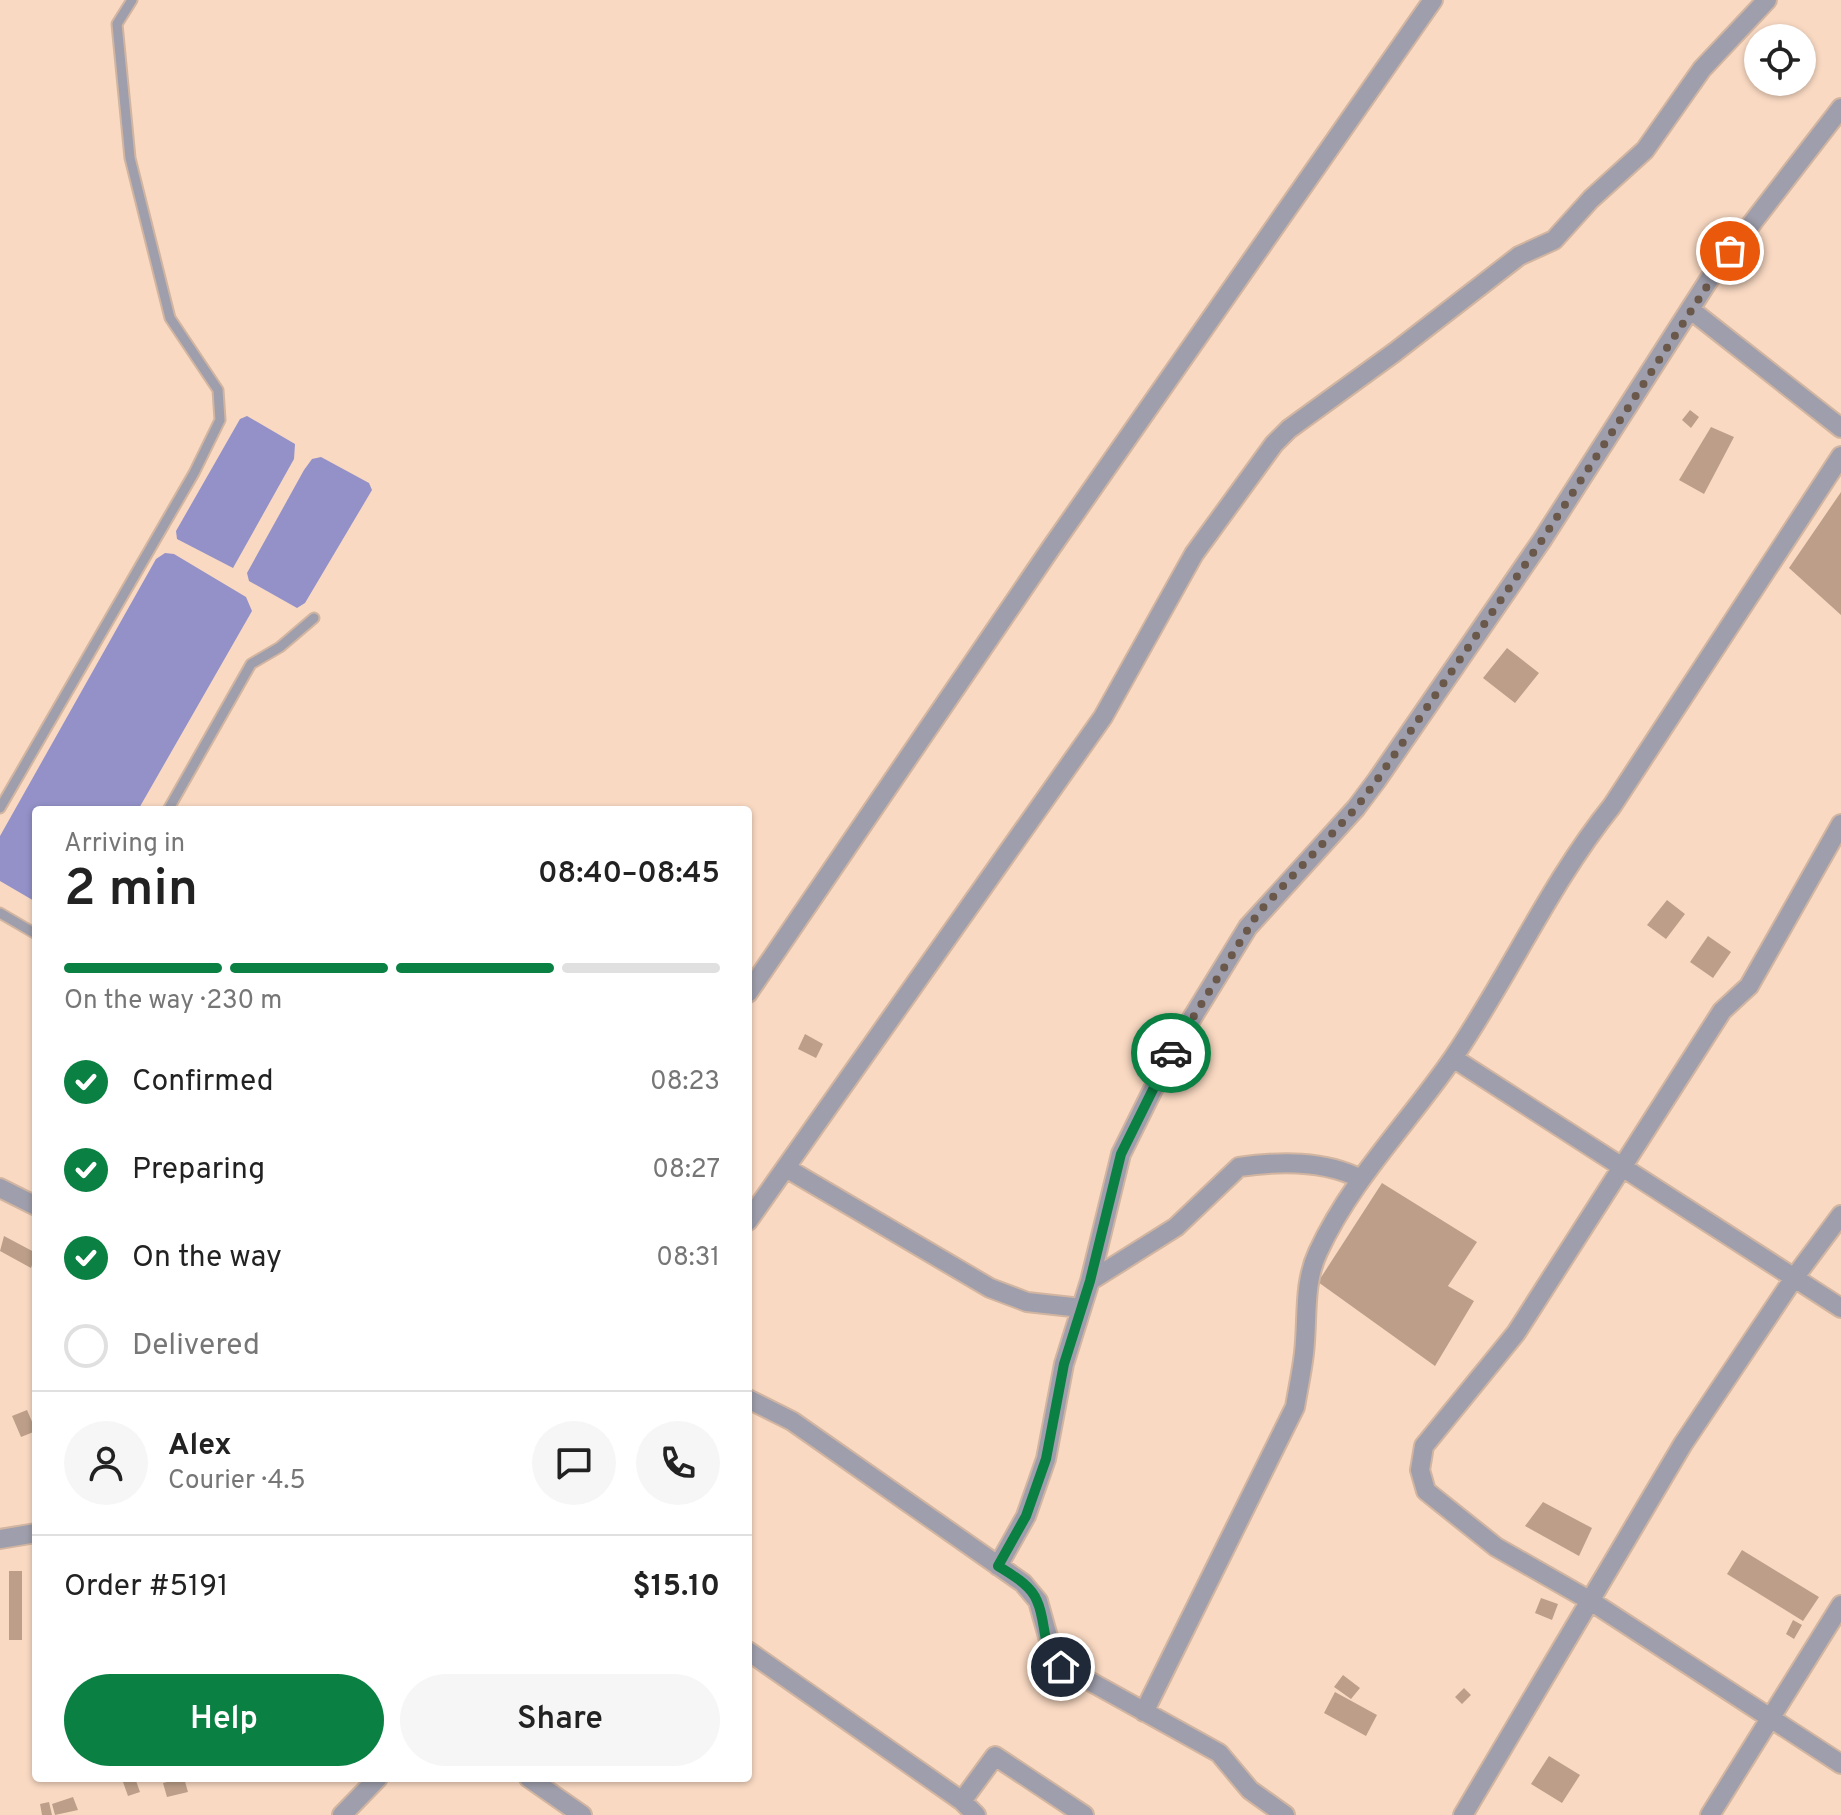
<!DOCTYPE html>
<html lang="en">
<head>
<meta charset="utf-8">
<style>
	body { margin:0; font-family:Overpass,sans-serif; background:#f6f6f6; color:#222; height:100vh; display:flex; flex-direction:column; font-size:30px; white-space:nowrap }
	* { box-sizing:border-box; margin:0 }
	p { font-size:26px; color:#767676 }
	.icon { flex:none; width:44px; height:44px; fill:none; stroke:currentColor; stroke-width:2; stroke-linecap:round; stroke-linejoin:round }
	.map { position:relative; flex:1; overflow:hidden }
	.details { position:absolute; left:32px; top:806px; width:720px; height:976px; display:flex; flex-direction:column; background:#fff; border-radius:8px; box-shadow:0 2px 6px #0004 }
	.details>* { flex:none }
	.buttons { position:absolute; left:1744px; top:24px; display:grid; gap:16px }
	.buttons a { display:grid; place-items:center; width:72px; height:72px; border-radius:50%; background:#fff; box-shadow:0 2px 6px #0004; font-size:40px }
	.pin { position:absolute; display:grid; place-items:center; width:68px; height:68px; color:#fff; margin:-34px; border:4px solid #fff; border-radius:50%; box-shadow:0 2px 8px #0007 }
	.courier { position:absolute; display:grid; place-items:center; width:80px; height:80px; margin:-40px; border:6px solid #0b8043; border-radius:50%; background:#fff; color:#222; box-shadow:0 2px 10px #0007 }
	.head em { font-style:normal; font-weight:600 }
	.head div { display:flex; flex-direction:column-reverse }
	.head { display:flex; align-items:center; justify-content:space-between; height:136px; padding:0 32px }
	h1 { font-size:52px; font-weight:600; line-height:60px }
	.bar { display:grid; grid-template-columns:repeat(4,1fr); gap:12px 8px; align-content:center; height:96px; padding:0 32px }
	.bar i { height:10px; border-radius:6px; background:#e0e0e0 }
	.bar .active { background:#0b8043 }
	.bar p { grid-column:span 4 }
	.line { display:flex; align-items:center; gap:20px; padding:0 32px; border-top:2px solid #e0e0e0 }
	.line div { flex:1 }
	.round { display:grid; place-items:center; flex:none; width:84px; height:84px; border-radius:42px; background:#f6f6f6 }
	ol { padding:0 32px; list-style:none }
	li { display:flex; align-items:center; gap:24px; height:88px }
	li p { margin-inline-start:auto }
	li .icon { padding:8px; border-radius:50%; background:#0b8043; color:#fff; stroke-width:4 }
	li:last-child { color:#767676 }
	li i { width:44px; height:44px; border:4px solid #e0e0e0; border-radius:50% }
	.cta { display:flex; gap:16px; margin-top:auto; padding:16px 32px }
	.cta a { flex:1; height:92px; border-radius:48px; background:#0b8043; color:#fff; font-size:32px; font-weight:600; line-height:92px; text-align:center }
	.cta a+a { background:#f6f6f6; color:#222 }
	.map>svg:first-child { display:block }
</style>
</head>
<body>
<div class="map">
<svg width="1841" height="1815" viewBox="0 0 1841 1815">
	<rect width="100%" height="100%" fill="#f9d9c2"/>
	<path fill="#9391c7" d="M247 416 295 444 294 459 233 568 177 539 176 531 240 419Z
		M321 457 369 483 372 490 305 603 297 608 249 581 247 573 304 470 312 459Z
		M165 553 174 554 246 597 252 611 138 810H36V902L0 881V836L156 559Z"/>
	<path fill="#bd9f89" d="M1690 410 1699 417 1691 428 1682 420Z
		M1711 427 1734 437 1704 494 1679 480Z
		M1841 492V615L1789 568Z
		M1507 648 1539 673 1515 703 1483 678Z
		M1667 900 1685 914 1666 939 1647 925Z
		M1708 936 1731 952 1713 978 1690 962Z
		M805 1034 823 1044 816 1058 798 1049Z
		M1382 1183 1477 1242 1448 1286 1474 1301 1435 1366 1318 1282Z
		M4 1236 36 1253 31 1268 0 1251Z
		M27 1410 36 1431 21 1437 12 1416Z
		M1543 1502 1592 1528 1579 1556 1525 1526Z
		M1742 1550 1819 1597 1803 1621 1727 1574Z
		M9 1571H22V1640H9Z
		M1541 1598 1558 1604 1552 1620 1535 1613Z
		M1793 1620 1802 1625 1794 1639 1786 1634Z
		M1343 1675 1360 1688 1351 1699 1334 1687Z
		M1464 1688 1471 1695 1462 1704 1455 1697Z
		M1335 1692 1377 1715 1366 1736 1324 1713Z
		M1549 1756 1580 1775 1562 1803 1531 1784Z
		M135 1778 140 1792 128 1796 123 1782Z
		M184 1778 188 1792 167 1797 163 1783Z
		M73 1797 78 1810 55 1815 52 1804Z
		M49 1802 52 1815H42L40 1804Z"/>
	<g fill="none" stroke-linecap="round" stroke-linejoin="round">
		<g stroke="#d1b5a1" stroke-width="13">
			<path id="service" d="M0 808 194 473 220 420 218 390 170 318 130 158 117 24 132 0
				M168 810 251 664 280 647 314 618
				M0 913 36 934"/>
		</g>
		<g stroke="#d1b5a1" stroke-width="22">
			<path id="minor" d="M1691 310 1841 428
				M1841 824 1749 986 1722 1011 1516 1333 1424 1446 1420 1470 1426 1491 1496 1547 1589 1600 1841 1764
				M748 993 1051 548 1433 0
				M1453 1058 1841 1308
				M786 1168 990 1288 1027 1302 1081 1308
				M0 1188 36 1206
				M748 1221 1103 717 1194 554 1274 444 1289 429 1395 352 1519 256 1554 240 1591 199 1645 150 1702 69 1767 0
				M1090 1281 1176 1227 1239 1167C1280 1161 1324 1160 1361 1179
				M748 1399 792 1421 1023 1583 1038 1601 1055 1662 1219 1753 1250 1790 1285 1815
				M0 1539 36 1533
				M998 1566 1026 1516 1046 1459 1064 1364 1090 1281 1121 1154 1173 1049 1248 927 1356 808 1377 780 1542 540 1712 275 1841 108
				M748 1651 962 1801 976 1815
				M1144 1712 1295 1407C1298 1389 1302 1371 1304 1353 1308 1319 1303 1284 1318 1252 1351 1180 1409 1122 1453 1058 1509 976 1550 883 1612 806L1841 456
				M529 1778 582 1815
				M962 1801 995 1756 1084 1815
				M342 1815 378 1778
				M1463 1815 1683 1444 1794 1278 1841 1215
				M1710 1815 1841 1605"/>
		</g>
		<use href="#service" stroke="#9e9eac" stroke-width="9"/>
		<use href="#minor" stroke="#9e9eac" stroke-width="18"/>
	</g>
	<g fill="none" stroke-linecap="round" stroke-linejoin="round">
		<path stroke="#6a584b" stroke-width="8" stroke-dasharray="0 14.4" d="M1171 1053 1258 913 1356 808 1377 780 1542 540 1730 251"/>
		<path stroke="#0b8043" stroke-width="10" d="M1061 1667C1041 1652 1047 1622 1037 1601 1031 1585 1012 1575 998 1566L1026 1516 1046 1459 1064 1364 1090 1281 1121 1154 1171 1053"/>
	</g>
</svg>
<div class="buttons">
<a><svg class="icon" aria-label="locate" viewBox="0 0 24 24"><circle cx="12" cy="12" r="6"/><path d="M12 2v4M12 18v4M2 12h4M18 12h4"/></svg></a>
</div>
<div class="pin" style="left:1730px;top:251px;background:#ea580c"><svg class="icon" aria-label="bag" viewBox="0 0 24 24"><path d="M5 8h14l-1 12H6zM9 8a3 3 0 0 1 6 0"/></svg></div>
<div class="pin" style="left:1061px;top:1667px;background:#1f2937"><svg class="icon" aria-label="home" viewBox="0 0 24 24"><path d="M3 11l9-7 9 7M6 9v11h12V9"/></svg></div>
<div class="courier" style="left:1171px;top:1053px"><svg class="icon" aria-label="car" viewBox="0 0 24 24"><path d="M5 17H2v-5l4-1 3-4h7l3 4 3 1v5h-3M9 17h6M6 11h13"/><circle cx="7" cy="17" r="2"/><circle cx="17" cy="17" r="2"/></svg></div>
<section class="details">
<div class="head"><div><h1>2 min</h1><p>Arriving in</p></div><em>08:40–08:45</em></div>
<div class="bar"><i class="active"></i><i class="active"></i><i class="active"></i><i></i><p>On the way · 230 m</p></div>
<ol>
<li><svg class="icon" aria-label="check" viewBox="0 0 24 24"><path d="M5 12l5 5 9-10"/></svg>Confirmed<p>08:23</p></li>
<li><svg class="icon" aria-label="check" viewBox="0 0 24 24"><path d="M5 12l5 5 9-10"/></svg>Preparing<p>08:27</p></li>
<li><svg class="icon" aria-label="check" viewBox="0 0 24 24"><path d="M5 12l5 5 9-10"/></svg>On the way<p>08:31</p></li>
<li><i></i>Delivered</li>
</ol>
<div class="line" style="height:144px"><a class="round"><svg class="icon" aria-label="person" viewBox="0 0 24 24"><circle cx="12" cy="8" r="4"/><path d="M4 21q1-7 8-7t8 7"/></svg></a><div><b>Alex</b><p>Courier · 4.5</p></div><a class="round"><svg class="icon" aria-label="chat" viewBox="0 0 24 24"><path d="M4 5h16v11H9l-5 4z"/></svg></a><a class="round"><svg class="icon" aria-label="phone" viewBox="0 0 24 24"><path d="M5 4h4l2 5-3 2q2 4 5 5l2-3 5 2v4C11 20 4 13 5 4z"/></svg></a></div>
<div class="line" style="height:104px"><div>Order #5191</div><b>$15.10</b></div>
<div class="cta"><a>Help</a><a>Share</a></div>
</section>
</div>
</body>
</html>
